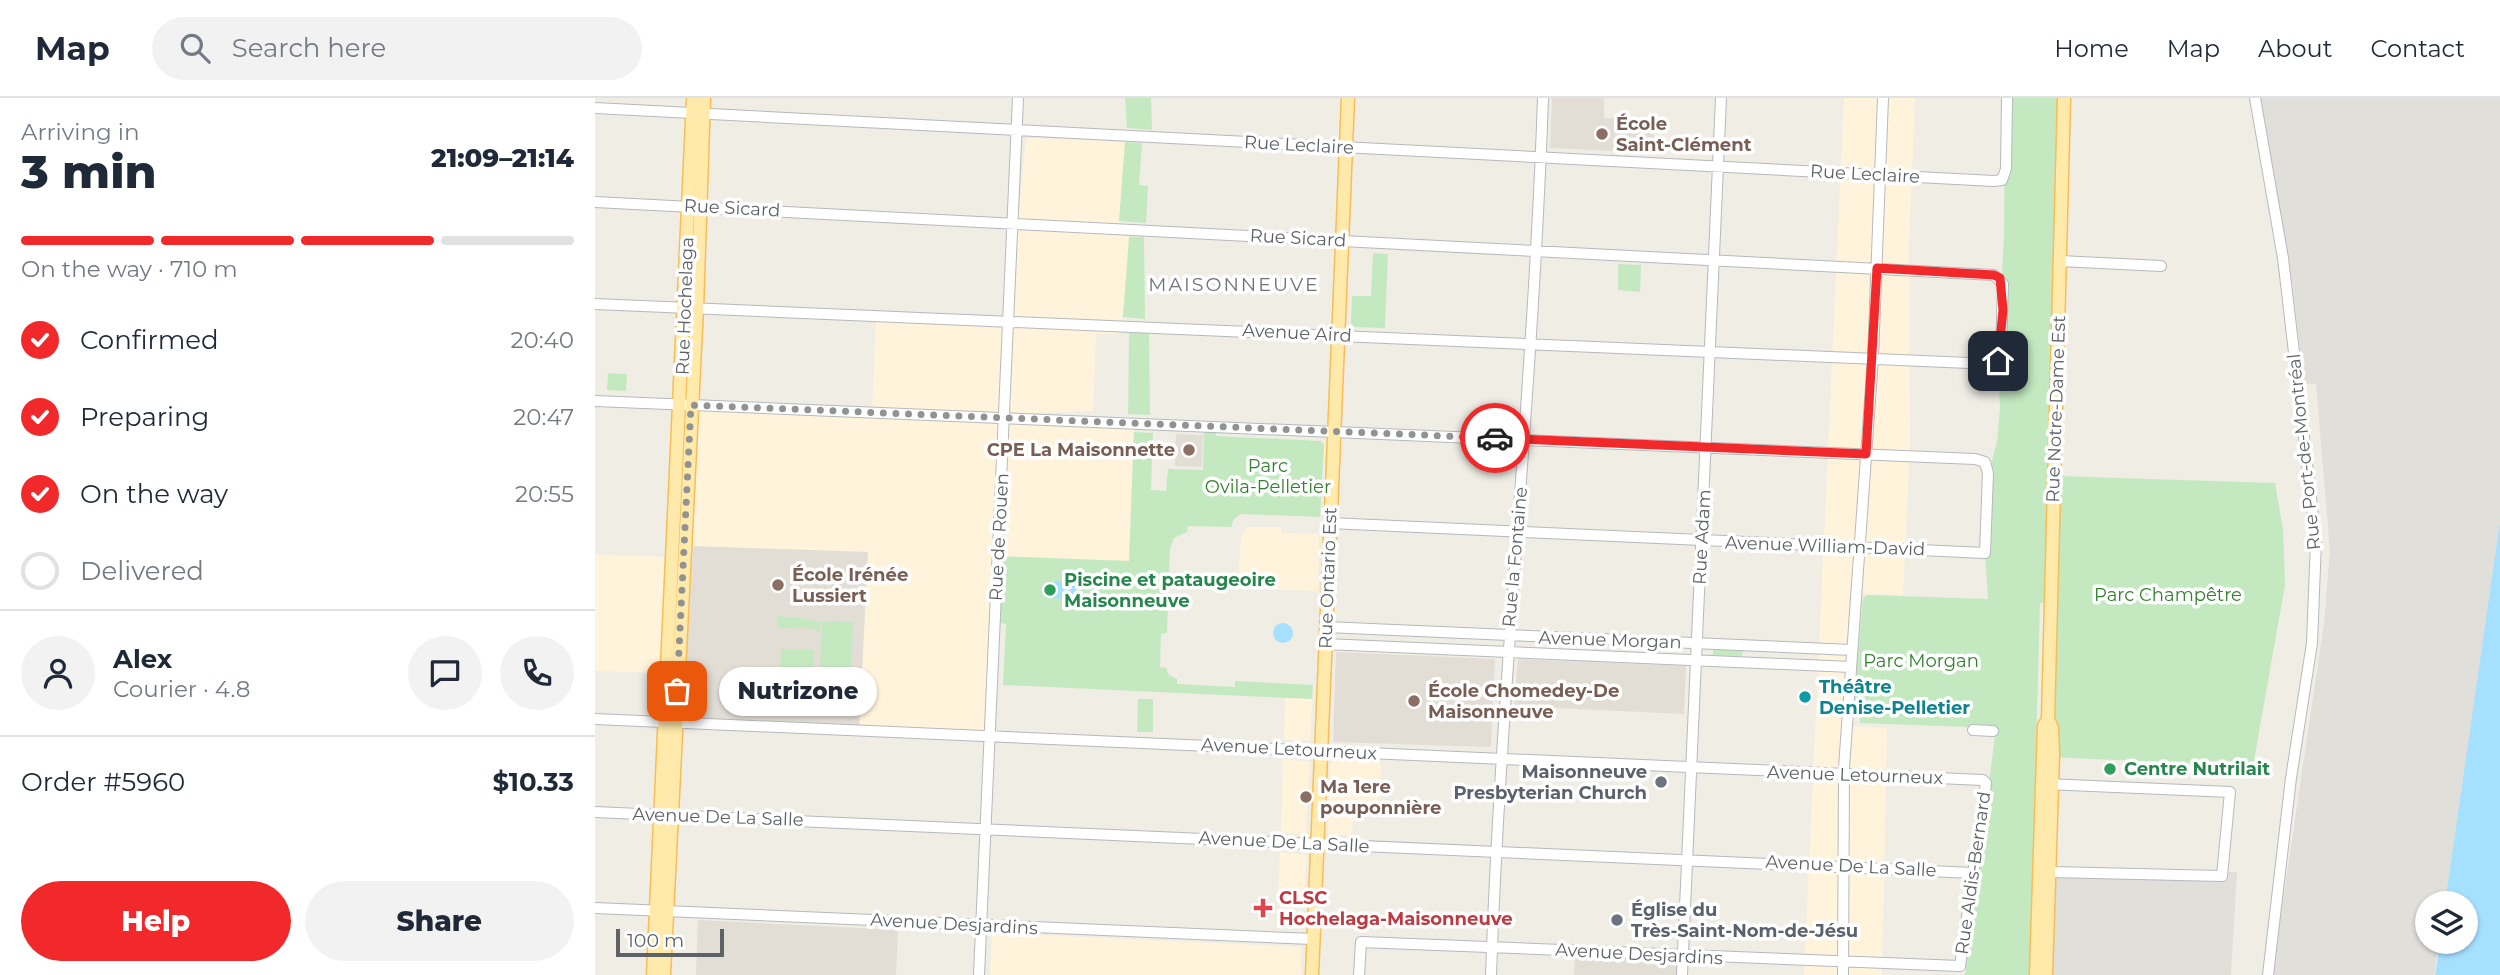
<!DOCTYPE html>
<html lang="en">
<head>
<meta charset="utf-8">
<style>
	body { margin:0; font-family:Montserrat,sans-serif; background:#f2f2f3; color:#1f2937; height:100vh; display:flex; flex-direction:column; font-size:26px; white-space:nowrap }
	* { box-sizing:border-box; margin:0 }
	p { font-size:23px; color:#747a83 }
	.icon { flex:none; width:38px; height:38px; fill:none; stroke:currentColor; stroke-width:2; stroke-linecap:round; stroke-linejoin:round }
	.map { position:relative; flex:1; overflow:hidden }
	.drawer { display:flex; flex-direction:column; background:#fff; width:595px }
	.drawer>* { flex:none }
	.tools { position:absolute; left:1820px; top:793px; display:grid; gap:14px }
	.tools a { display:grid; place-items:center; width:63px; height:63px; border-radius:50%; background:#fff; box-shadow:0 2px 5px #0004; font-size:35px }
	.scale { position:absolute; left:21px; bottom:18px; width:108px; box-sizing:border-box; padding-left:7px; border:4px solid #5d6266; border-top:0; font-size:19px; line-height:24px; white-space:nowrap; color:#5d6266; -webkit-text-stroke:5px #fff; paint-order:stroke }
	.pin { position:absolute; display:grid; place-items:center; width:60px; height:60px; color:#fff; margin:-30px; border-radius:14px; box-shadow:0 4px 10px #0006 }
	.courier { position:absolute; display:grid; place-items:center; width:70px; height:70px; margin:-35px; border:5px solid #f2292b; border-radius:50%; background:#fff; color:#222; box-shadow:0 2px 9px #0007 }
	.bubble { position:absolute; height:49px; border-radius:24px; background:#fff; box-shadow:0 2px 5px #0004; font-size:23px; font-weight:800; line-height:49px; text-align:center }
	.headline em { font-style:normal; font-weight:800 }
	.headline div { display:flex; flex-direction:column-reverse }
	.headline { display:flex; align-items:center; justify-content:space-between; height:119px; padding:0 21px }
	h1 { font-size:46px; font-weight:800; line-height:52px }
	.bar { display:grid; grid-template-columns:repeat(4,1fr); gap:10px 7px; align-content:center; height:84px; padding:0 21px }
	.bar i { height:9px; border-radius:5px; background:#e0e1e3 }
	.bar .current { background:#f2292b }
	.bar p { grid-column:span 4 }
	.line { display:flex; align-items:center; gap:18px; padding:0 21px; border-top:2px solid #e0e1e3 }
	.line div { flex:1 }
	.round { display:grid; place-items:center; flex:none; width:74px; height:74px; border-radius:37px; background:#f2f2f3 }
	ol { padding:0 21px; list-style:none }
	li { display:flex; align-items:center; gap:21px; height:77px }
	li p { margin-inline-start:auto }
	li .icon { padding:7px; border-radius:50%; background:#f2292b; color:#fff; stroke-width:4 }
	li:last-child { color:#747a83 }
	li i { width:38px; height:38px; border:4px solid #e0e1e3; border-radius:50% }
	.cta { display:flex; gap:14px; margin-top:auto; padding:14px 21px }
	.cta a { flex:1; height:80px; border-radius:42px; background:#f2292b; color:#fff; font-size:28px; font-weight:800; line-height:80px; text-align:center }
	.cta a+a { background:#f2f2f3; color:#1f2937 }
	header { display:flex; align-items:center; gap:42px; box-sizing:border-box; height:98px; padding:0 35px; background:#fff; border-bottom:2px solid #e0e1e3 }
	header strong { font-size:33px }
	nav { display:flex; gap:38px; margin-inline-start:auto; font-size:24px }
	.search { width:490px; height:63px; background:#f2f2f3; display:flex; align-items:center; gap:18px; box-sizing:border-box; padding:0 24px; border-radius:38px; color:#747a83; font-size:26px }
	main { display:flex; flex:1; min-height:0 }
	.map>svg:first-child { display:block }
</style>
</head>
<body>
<header>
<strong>Map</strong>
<div class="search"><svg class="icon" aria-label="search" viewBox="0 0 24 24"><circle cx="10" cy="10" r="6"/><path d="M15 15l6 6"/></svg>Search here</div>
<nav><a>Home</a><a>Map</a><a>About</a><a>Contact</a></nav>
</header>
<main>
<section class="drawer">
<div class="headline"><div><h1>3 min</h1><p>Arriving in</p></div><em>21:09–21:14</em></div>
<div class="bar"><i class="current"></i><i class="current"></i><i class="current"></i><i></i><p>On the way · 710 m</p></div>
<ol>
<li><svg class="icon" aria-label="check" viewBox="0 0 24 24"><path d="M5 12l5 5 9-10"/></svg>Confirmed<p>20:40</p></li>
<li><svg class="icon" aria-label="check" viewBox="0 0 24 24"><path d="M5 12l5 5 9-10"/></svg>Preparing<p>20:47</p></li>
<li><svg class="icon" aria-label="check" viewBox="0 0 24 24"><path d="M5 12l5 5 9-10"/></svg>On the way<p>20:55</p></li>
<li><i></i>Delivered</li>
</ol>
<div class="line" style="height:126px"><a class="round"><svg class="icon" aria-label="person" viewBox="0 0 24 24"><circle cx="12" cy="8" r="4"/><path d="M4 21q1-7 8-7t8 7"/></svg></a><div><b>Alex</b><p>Courier · 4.8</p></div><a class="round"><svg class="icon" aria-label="chat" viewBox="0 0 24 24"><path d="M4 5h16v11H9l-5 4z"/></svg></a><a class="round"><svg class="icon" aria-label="phone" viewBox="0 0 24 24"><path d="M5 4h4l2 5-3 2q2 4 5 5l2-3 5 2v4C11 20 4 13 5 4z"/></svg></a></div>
<div class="line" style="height:91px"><div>Order #5960</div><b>$10.33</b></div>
<div class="cta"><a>Help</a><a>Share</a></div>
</section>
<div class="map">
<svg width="1905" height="877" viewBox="0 0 1905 877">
	<rect width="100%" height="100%" fill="#f0ede5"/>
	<path fill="#fff4db" d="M1249 0H1320L1314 147 1315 347 1308 497 1257 495 1250 628 1292 630 1287 877H1209Z
		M431 40 530 44 524 123 535 140 528 216 523 236H501L498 313 379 317 539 326 534 463 403 458 394 638 264 632 273 454 89 450 95 307 277 315 281 216 414 222Z
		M652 429H686V435L724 436 723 493 643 490 646 437Z
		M0 457 79 459 73 575 0 573Z
		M690 600 717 601 715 642H689Z
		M688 661 715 664 711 735H686Z
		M740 663 786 665 785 706H762L756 737H733L735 666Z
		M685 754 712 757 709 796 683 794Z
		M397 835 706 849V877H395Z"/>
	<path fill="#e1dfda" d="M1665 0H1905V423L1850 805H1832V844H1844L1839 877H1677L1729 525 1735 453 1721 286H1709L1697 181Z
		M1459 770 1642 774 1636 877H1455Z"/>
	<path fill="#e2ded6" d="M957 0H1009V20L1060 21 1058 55 955 50Z
		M581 336 608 337 607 369 580 368Z
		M98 448 273 454 264 632 80 626 84 538 94 521Z
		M741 554 900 561 896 649 738 644Z
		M923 561 1091 568 1089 616 919 608Z
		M103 822 303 832 301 877H101Z
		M980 852 1088 858 1087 877H979Z"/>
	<path fill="#c4e9c1" d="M530 0H556L557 32 532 30Z
		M1410 0H1469L1456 505H1445L1435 877H1370L1401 630 1265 625V620L1260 619 1258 614 1268 500 1272 497 1393 501 1390 455 1397 362 1402 344 1405 310 1403 263 1409 136Z
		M530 44 547 45 544 87 553 88 551 125 524 123Z
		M534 139H549L550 221 528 219Z
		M778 155 793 156 790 230 759 229 756 225 757 198H776Z
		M1023 166 1046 167 1045 194 1023 192Z
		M534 235H554L555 317 533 316Z
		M13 275 32 276 31 293 12 292Z
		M609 327H621V338L726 343 729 347 725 419 646 416 639 421 636 429 593 428 592 434 579 440 575 451 572 535 566 536 565 569 571 570 574 577 582 581V586L640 589V583L718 587 717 601 408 587 411 526 400 524 403 458 534 463 539 334 558 335 556 392 571 393 573 371 608 372Z
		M1463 378 1680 385 1688 432 1690 487 1658 668 1453 659Z
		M183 518 208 520V528L209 522 225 523 224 533 208 529 183 530Z
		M227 523 258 524 256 574 225 572Z
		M1118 550 1148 551 1147 558 1118 557Z
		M186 551 219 552 218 572 185 571Z
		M543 601H558V634H542Z"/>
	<path fill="#a6e0ff" d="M1905 423V877H1840L1845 844H1871V805H1850Z
		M468 471 481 472 479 501 451 500 452 483 467 484Z
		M678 535a10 10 0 1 1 20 0a10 10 0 1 1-20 0Z"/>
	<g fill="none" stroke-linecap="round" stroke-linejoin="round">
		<g stroke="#b6b9bd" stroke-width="12">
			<path id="minor" d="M1660 0 1688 160 1721 443 1717 545 1696 680 1673 877
				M0 10 1399 83 1407 82 1411 71 1412 0
				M0 104 1399 177 1408 186 1406 257 1403 263 1397 266 0 206
				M1465 163 1566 168
				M0 303 1380 361 1390 364 1393 375 1390 455 735 425
				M731 529 1257 552
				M730 546 1256 569
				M0 621 1388 682 1391 685 1365 868 766 844 764 877
				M1378 632 1398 633
				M1451 686 1635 694 1627 778 1456 774
				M0 714 1378 775
				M0 810 718 841
				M384 877 423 0
				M896 877C906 584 938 293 948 0
				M1087 877 1126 0
				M1248 877 1249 670 1278 260 1288 0"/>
		</g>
		<g stroke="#f8bd56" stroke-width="15">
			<path id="major" d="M58 877 98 0
				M69 877 102 210 109 0
				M717 877 753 0
				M1441 877 1449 628 1453 621
				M1451 877 1458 656 1457 630 1453 621 1469 0"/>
		</g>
		<use href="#minor" stroke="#fff" stroke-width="10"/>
		<use href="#major" stroke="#ffeaab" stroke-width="12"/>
	</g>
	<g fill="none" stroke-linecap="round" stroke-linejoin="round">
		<path stroke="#909392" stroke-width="7" stroke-dasharray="0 12.6" d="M82 593 96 307 900 340"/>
		<path stroke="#f2292b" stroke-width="9" d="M900 340 1271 356 1282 170 1399 177 1405 180 1408 212 1403 263"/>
	</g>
	<g fill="#8d6e63" stroke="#fff" stroke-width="2.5">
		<circle cx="1007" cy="36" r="7"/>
		<circle cx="594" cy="352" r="7"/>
		<circle cx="183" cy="487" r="7"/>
		<circle cx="819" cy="603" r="7"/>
		<circle cx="711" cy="699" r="7"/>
	</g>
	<g fill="#2e9e5b" stroke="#fff" stroke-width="2.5">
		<circle cx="455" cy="492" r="7"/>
		<circle cx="1515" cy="671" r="7"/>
	</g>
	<circle fill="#0f9aa8" stroke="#fff" stroke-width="2.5" cx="1210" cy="599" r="7"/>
	<g fill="#6b7280" stroke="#fff" stroke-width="2.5">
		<circle cx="1066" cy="684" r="7"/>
		<circle cx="1022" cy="822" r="7"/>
	</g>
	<path fill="#e0444e" stroke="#fff" stroke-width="2.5" d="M664.5 799.5h7v7h7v7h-7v7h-7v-7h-7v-7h7z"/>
	<g text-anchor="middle" stroke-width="7" stroke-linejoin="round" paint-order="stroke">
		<g font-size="18" font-weight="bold" fill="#785e54" stroke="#fff" text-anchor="start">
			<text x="1021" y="32">École<tspan x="1021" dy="21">Saint-Clément</tspan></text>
			<text x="580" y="358" text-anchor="end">CPE La Maisonnette</text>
			<text x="197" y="483">École Irénée<tspan x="197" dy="21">Lussiert</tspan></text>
			<text x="833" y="599">École Chomedey-De<tspan x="833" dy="21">Maisonneuve</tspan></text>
			<text x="725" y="695">Ma 1ere<tspan x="725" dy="21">pouponnière</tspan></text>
		</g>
		<g font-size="18" fill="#5d6266" stroke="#fff">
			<text transform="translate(704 47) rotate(3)" y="6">Rue Leclaire</text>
			<text transform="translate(1270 76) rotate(3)" y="6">Rue Leclaire</text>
			<text transform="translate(137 110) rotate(3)" y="6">Rue Sicard</text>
			<text transform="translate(703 140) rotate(3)" y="6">Rue Sicard</text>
			<text transform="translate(90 208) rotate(-88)" y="6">Rue Hochelaga</text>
			<text transform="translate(702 235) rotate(3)" y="6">Avenue Aird</text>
			<text transform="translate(1461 311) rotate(-88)" y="6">Rue Notre-Dame Est</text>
			<text transform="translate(1709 354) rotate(-96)" y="6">Rue Port-de-Montréal</text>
			<text transform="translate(404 439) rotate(-87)" y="6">Rue de Rouen</text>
			<text transform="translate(1107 439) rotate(-87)" y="6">Rue Adam</text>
			<text transform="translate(1230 448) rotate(2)" y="6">Avenue William-David</text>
			<text transform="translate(920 459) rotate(-85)" y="6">Rue la Fontaine</text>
			<text transform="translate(733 480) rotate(-88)" y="6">Rue Ontario Est</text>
			<text transform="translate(1015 542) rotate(2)" y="6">Avenue Morgan</text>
			<text transform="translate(694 651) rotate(3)" y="6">Avenue Letourneux</text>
			<text transform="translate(1260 677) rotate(2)" y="6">Avenue Letourneux</text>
			<text transform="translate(123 719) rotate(2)" y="6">Avenue De La Salle</text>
			<text transform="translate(689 744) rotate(3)" y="6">Avenue De La Salle</text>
			<text transform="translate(1256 768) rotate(3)" y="6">Avenue De La Salle</text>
			<text transform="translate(1378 775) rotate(-82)" y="6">Rue Aldis-Bernard</text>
			<text transform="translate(359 826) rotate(3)" y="6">Avenue Desjardins</text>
			<text transform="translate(1044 856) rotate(3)" y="6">Avenue Desjardins</text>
		</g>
		<g font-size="18" fill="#338230" stroke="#fff">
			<text x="673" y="374">Parc<tspan x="673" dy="21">Ovila-Pelletier</tspan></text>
			<text x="1573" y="503">Parc Champêtre</text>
			<text x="1326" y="569">Parc Morgan</text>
		</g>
		<g font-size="18" font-weight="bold" fill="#27864d" stroke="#fff" text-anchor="start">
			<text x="469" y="488">Piscine et pataugeoire<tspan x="469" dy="21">Maisonneuve</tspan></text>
			<text x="1529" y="677">Centre Nutrilait</text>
		</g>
		<g font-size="18" font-weight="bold" fill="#0d838f" stroke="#fff" text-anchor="start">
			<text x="1224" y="595">Théâtre<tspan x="1224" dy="21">Denise-Pelletier</tspan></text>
		</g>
		<g font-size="18" font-weight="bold" fill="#5b616d" stroke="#fff" text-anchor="end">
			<text x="1052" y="680">Maisonneuve<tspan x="1052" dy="21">Presbyterian Church</tspan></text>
			<text x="1036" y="818" text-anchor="start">Église du<tspan x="1036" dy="21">Très-Saint-Nom-de-Jésu</tspan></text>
		</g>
		<g font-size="18" font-weight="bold" fill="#be3a42" stroke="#fff" text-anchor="start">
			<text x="684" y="806">CLSC<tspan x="684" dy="21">Hochelaga-Maisonneuve</tspan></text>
		</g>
		<g font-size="19" letter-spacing="2" fill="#6e7479" stroke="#fff">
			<text x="639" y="193">MAISONNEUVE</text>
		</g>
	</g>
</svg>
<div class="tools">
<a><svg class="icon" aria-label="layers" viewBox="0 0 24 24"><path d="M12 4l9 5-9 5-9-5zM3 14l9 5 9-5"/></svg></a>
</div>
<div class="scale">100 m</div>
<div class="pin" style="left:82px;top:593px;background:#ea580c"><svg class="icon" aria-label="bag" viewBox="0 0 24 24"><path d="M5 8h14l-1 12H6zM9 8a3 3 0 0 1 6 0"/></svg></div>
<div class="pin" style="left:1403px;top:263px;background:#1f2937"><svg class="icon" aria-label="home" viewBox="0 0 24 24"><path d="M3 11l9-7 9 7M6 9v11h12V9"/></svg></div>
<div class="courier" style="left:900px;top:340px"><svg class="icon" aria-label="car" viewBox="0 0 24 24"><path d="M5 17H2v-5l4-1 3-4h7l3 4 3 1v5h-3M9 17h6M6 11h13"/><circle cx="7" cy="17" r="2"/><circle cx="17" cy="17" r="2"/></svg></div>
<div class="bubble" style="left:124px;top:569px;width:158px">Nutrizone</div>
</div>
</main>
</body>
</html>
